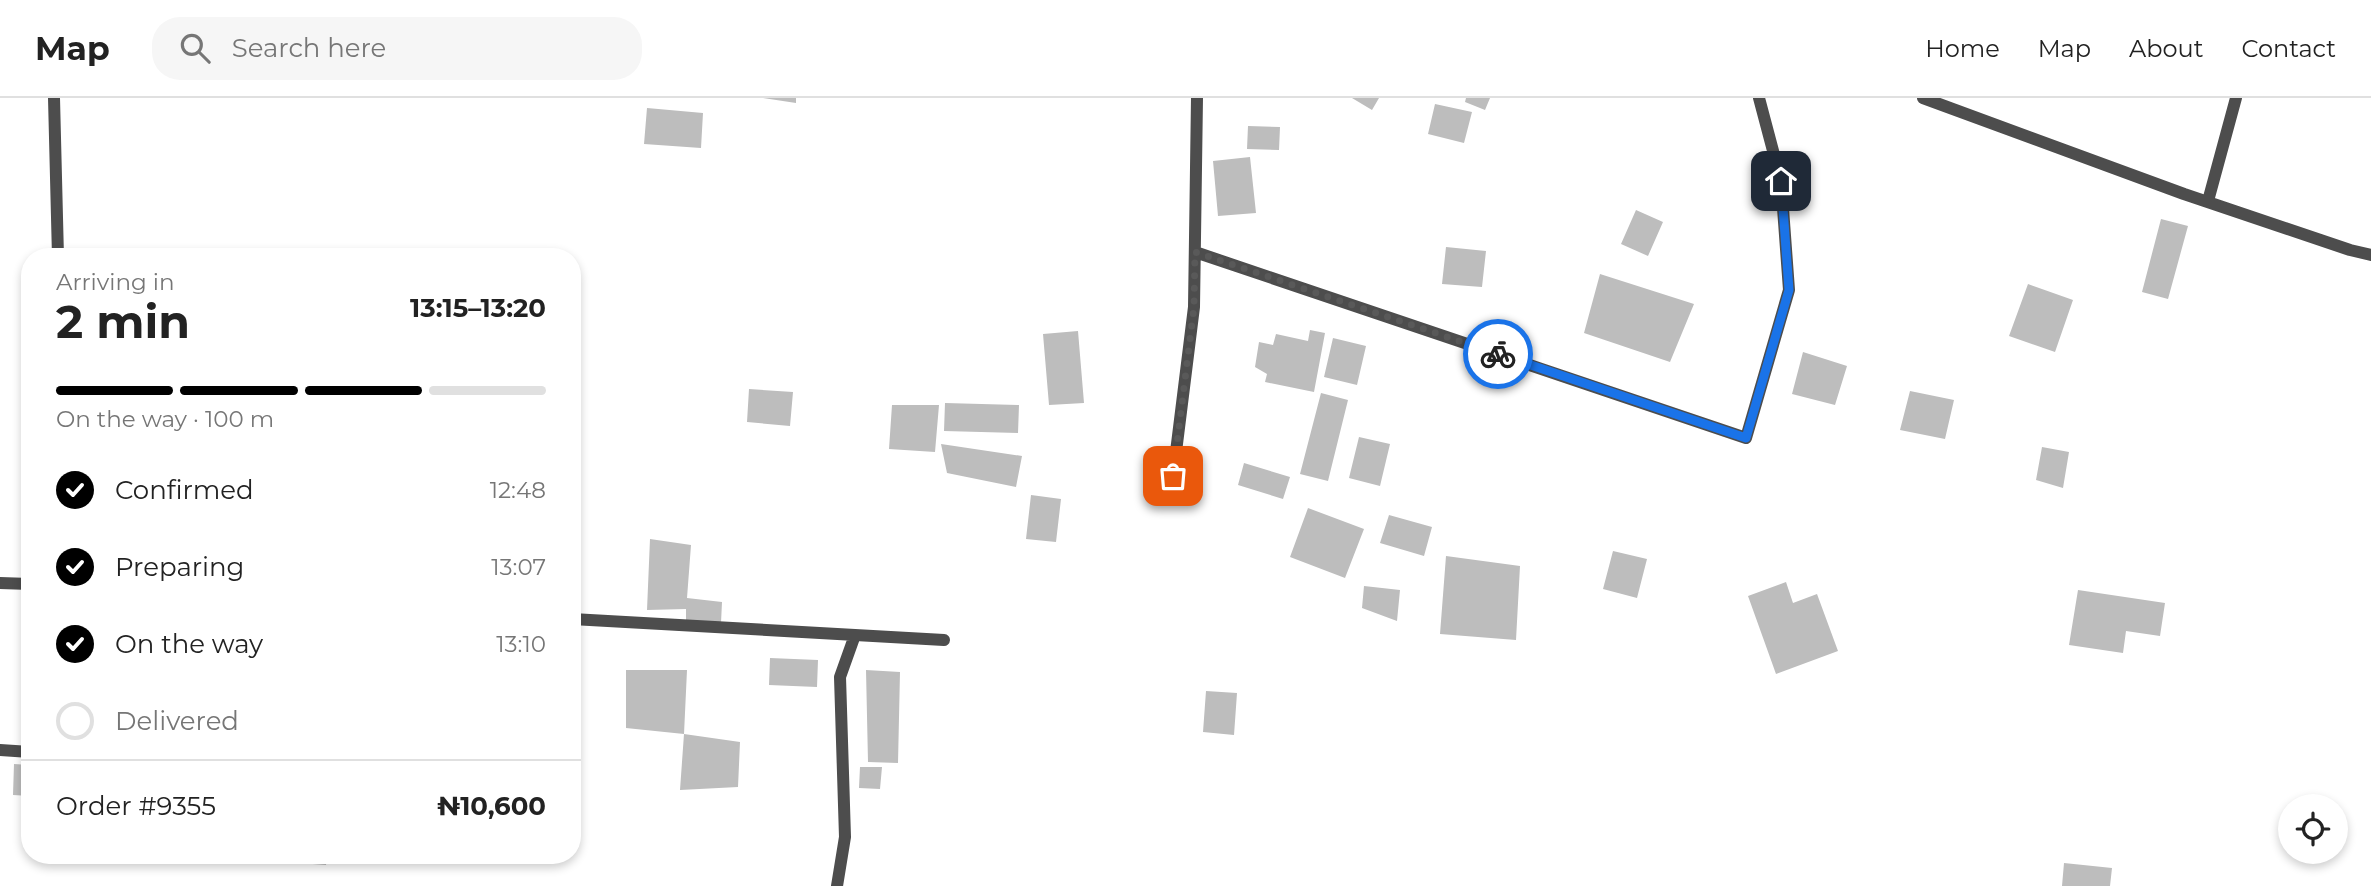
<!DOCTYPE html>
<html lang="en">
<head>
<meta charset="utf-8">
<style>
	body { margin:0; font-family:Montserrat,sans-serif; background:#f6f6f6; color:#222; height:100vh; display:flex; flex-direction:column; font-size:26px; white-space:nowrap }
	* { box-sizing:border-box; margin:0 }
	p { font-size:23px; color:#767676 }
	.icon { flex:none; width:38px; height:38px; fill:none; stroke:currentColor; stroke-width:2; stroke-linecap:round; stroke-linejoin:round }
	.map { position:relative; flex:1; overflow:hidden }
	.drawer { position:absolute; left:21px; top:150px; width:560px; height:616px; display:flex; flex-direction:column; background:#fff; border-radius:28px; box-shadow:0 4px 10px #0003 }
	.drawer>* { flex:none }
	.fabs { position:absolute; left:2278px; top:696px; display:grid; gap:14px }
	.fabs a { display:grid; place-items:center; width:70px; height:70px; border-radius:50%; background:#fff; box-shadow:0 4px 10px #0003; font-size:35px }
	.pin { position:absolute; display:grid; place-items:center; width:60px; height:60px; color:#fff; margin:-30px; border-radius:14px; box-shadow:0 4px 10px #0006 }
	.courier { position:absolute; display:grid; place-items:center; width:70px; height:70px; margin:-35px; border:5px solid #1a73e8; border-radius:50%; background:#fff; color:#222; box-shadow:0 2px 9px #0007 }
	.summary em { font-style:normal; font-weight:700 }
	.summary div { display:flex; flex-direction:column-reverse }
	.summary { display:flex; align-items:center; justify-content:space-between; height:119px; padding:0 35px }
	h1 { font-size:46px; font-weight:700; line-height:52px }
	.bar { display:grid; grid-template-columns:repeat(4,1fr); gap:10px 7px; align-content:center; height:84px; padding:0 35px }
	.bar i { height:9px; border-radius:5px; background:#e0e0e0 }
	.bar .current { background:#000 }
	.bar p { grid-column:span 4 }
	.line { display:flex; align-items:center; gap:18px; padding:0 35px; border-top:2px solid #e0e0e0 }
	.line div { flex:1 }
	ol { padding:0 35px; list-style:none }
	li { display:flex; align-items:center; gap:21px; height:77px }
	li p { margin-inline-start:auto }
	li .icon { padding:7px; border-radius:50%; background:#000; color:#fff; stroke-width:4 }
	li:last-child { color:#767676 }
	li i { width:38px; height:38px; border:4px solid #e0e0e0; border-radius:50% }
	header { display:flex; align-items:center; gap:42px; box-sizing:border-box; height:98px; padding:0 35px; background:#fff; border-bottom:2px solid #e0e0e0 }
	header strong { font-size:33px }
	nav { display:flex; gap:38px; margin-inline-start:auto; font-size:24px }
	.search { width:490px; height:63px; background:#f6f6f6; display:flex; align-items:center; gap:18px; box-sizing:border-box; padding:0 24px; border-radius:28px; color:#767676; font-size:26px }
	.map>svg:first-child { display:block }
</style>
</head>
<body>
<header>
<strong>Map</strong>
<div class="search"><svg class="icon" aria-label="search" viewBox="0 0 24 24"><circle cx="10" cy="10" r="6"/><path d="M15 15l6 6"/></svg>Search here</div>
<nav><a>Home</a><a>Map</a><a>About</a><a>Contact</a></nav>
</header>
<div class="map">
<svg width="2371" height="788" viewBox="0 0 2371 788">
	<rect width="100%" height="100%" fill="#fff"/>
	<path fill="#bdbdbd" d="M763 0H796V5Z
		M1352 0H1379L1372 12Z
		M1466 0H1490L1485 12 1465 4Z
		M1435 6 1472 14 1464 45 1428 36Z
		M647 10 703 15 701 50 644 46Z
		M1248 28 1280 29 1279 52 1247 51Z
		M1250 59 1256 115 1218 118 1213 63Z
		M1636 112 1663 124 1648 158 1621 146Z
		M2161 121 2188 128 2168 201 2142 194Z
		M1446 149 1486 153 1482 189 1442 186Z
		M493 152 560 156V159H492Z
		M1600 176 1694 206 1670 264 1584 235Z
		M2028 186 2073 202 2055 254 2009 238Z
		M1310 232 1325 235 1314 294 1265 284 1267 276 1255 269 1259 244 1273 247 1276 236 1308 243Z
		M1078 233 1084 305 1049 307 1043 236Z
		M1333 240 1366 248 1357 287 1324 279Z
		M1803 254 1847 268 1835 307 1792 296Z
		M749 291 793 294 790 328 747 324Z
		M1910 293 1954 302 1945 341 1900 332Z
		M1321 295 1348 302 1328 383 1300 376Z
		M945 305 1019 307 1018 335 944 333Z
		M892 307H939L935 354 889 351Z
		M1359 339 1390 346 1380 388 1349 380Z
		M941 346 1022 358 1016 389 947 375Z
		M2042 349 2069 354 2063 390 2036 382Z
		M1244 365 1290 379 1283 401 1238 387Z
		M1031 397 1061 401 1056 444 1026 441Z
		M1308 410 1364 431 1345 480 1290 459Z
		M1389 417 1432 429 1424 458 1380 445Z
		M650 441 691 447 687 500 722 504 721 525 686 523V511L647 512Z
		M1613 453 1647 461 1637 500 1603 491Z
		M1446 458 1520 468 1516 542 1440 536Z
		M1786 484 1793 505 1817 496 1838 553 1776 576 1748 498Z
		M1364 488 1400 492 1397 523 1362 510Z
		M2078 492 2165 505 2160 538 2126 533 2123 555 2069 547Z
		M770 560 818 562 817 589 769 587Z
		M626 572H687L684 636 626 630Z
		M866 572 900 574 898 665 868 664Z
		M1206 593 1237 595 1234 637 1203 634Z
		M684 636 740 644 738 689 680 692Z
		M14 666 30 667V698L13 697Z
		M860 669H882L880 691 859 690Z
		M299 758H327L326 767 299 765Z
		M2064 765 2112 770 2110 788H2062Z"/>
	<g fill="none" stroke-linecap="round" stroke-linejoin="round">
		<path stroke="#4d4d4d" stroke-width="12" d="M54 0 58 159
			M1923 0 2184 96 2350 152 2371 157
			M2208 103 2236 0
			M1195 154 1746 340 1789 192 1781 83 1759 0
			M1173 378 1194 209 1197 0
			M0 485 30 486
			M572 521 944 542
			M0 652 30 654
			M837 788 845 739 840 579 855 537"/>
	</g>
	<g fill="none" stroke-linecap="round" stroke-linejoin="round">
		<path stroke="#595959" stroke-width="7" stroke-dasharray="0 12.6" d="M1173 378 1194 209 1195 154 1498 256"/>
		<path stroke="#1a73e8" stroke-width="9" d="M1498 256 1746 340 1789 192 1781 83"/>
	</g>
</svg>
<div class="fabs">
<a><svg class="icon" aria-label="locate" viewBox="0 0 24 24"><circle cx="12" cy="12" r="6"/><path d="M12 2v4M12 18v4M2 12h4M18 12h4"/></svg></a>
</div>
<div class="pin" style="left:1173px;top:378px;background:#ea580c"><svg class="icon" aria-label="bag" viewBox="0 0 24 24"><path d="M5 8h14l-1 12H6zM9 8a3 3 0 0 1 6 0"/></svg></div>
<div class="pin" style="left:1781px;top:83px;background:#1f2937"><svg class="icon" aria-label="home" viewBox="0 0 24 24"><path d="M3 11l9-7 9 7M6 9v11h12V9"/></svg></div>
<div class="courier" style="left:1498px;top:256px"><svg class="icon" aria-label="bike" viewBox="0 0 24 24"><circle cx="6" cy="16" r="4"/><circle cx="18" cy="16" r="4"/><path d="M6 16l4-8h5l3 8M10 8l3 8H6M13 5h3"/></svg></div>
<section class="drawer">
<div class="summary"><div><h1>2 min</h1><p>Arriving in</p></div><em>13:15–13:20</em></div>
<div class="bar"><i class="current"></i><i class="current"></i><i class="current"></i><i></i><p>On the way · 100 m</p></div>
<ol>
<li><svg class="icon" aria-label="check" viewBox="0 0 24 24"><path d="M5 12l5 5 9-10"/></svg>Confirmed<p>12:48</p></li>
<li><svg class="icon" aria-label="check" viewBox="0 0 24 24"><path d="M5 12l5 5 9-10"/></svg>Preparing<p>13:07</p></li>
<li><svg class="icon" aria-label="check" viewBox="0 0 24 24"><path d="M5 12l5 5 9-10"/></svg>On the way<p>13:10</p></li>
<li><i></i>Delivered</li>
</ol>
<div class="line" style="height:91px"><div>Order #9355</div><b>₦10,600</b></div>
</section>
</div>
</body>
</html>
